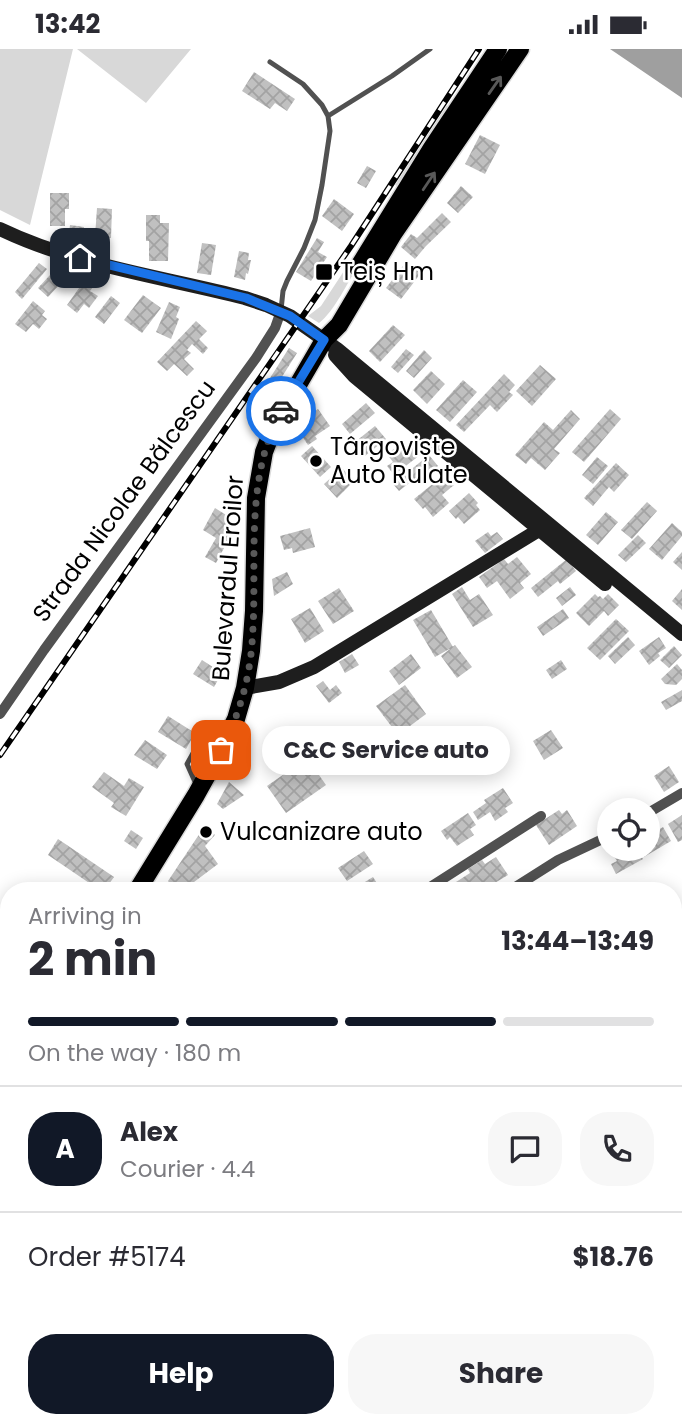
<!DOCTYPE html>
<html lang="en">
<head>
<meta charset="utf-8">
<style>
	body { margin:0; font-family:Poppins,sans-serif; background:#f7f7f7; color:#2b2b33; height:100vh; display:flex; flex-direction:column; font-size:26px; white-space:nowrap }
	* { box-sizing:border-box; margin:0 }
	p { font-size:23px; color:#7c7c81 }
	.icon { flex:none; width:38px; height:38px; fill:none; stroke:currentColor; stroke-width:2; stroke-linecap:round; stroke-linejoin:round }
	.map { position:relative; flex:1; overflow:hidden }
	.drawer { position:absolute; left:0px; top:833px; width:682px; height:546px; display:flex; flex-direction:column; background:#fff; border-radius:28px 28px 0 0; box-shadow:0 4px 18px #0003 }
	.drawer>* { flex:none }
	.tools { position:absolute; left:597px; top:749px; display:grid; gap:14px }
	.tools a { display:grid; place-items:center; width:63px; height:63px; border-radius:50%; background:#fff; box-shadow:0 4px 18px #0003; font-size:35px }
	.pin { position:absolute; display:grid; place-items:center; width:60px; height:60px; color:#fff; margin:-30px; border-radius:14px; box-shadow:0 4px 10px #0006 }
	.courier { position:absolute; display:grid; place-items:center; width:70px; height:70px; margin:-35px; border:5px solid #1a73e8; border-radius:50%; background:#fff; color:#222; box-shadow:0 2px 9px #0007 }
	.bubble { position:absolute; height:49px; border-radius:24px; background:#fff; box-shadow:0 4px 18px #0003; font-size:23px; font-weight:700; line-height:49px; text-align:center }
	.head em { font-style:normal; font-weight:700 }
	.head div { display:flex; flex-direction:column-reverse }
	.head { display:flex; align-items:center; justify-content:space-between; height:119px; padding:0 28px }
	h1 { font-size:46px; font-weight:700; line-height:52px }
	.bar { display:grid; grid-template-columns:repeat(4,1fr); gap:10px 7px; align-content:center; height:84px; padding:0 28px }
	.bar i { height:9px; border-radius:5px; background:#e1e1e2 }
	.bar .on { background:#111827 }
	.bar p { grid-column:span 4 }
	.line { display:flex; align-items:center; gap:18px; padding:0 28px; border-top:2px solid #e1e1e2 }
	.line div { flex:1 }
	.round { display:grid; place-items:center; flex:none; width:74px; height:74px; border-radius:28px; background:#f7f7f7 }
	.action { display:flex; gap:14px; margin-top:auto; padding:14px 28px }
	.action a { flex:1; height:80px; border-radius:28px; background:#111827; color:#fff; font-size:28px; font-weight:700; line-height:80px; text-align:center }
	.action a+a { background:#f7f7f7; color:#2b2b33 }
	.status { display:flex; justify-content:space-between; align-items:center; height:49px; padding:0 35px; background:#fff; direction:ltr }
	.status svg { height:19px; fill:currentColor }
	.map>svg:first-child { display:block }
</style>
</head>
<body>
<div class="status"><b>13:42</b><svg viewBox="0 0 49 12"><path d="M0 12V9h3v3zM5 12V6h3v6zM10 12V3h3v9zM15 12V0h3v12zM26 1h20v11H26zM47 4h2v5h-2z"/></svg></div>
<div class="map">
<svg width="682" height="1379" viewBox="0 0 682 1379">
	<defs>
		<pattern id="building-cross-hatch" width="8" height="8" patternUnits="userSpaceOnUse" patternTransform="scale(1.75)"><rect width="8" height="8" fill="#c0c0c0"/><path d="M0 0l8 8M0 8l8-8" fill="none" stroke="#a3a3a3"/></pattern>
	</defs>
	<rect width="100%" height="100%" fill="#fff"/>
	<path fill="#d8d8d8" d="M0 0H73L30 176 0 161Z
		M77 0H191L146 54Z
		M447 56 449 59C419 111 389 163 359 215 349 231 334 263 319 274L308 267 321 257 399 138 395 136Z
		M104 1370H170L173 1379H106Z"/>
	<path fill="#9f9f9f" d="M610 0H682V49L616 4Z"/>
	<path fill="url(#building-cross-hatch)" d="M254 23 295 50 287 62 275 54 270 60 242 42Z
		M480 86 500 96 485 125 465 115Z
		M367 117 376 122 366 139 357 134Z
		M461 137 473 148 458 164 447 154Z
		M50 144H69V160H65V177H50Z
		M334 150 354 165 342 182 322 167Z
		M97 159 112 160 111 189 95 188Z
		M442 164 451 173 426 197 415 210 401 198 411 185 417 189Z
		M146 166H160V174H169L168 212H149V192H146Z
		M70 176 84 178 82 200 67 198Z
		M317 189 324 193 318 203 327 208 311 232 296 223Z
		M202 194 216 196 211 226 197 224Z
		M239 202 249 204 248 211H251L248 225 246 224 245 231 234 228Z
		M406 213 421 224 401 250 386 239Z
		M39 214 47 220 22 250 15 243Z
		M50 226 60 235 48 248 38 239Z
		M84 232 93 238 90 242 98 247 89 259 84 255 77 264 67 256Z
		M143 246 161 259 142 284 124 271Z
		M111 247 120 254 104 275 95 268Z
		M33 252 45 262 42 266 47 270 39 280 33 275 26 283 15 275Z
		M169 253 180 258 176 268 179 270 171 290 156 283Z
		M196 272 207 282 199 290 208 299 203 305 192 295 187 301 191 304 184 310 194 320 187 327 174 315 167 322 157 313Z
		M393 276 405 286 380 313 369 302Z
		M289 299 297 304 273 342 265 337Z
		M406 300 414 306 398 324 391 318Z
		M424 301 432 309 414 329 406 322Z
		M540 316 556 330 532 357 516 342Z
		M431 322 445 335 427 355 413 341Z
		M504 325 515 336 509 343 513 346 497 363 490 356 464 383 456 376Z
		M463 331 477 343 450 373 436 361Z
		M366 354 375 364 350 385 342 375Z
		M318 360 330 377 315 387 317 390 308 396 295 377Z
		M610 360 621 370 584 413 572 403Z
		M571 361 580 370 554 400 560 404 545 421 531 409 526 415 515 406 544 373 553 381Z
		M375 377 386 390 365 407 355 393Z
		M418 387 429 399 394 426 387 417 393 413 387 405 402 394 405 398Z
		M312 397 331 418 320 428 301 407Z
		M429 406 438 417 431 424 427 420 399 442 393 435Z
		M597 408 608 417 593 435 582 426Z
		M616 414 629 426 614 443 609 438 593 457 584 449Z
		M342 419 354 432 337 449 324 435Z
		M445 425 454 436 442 446 449 454 433 468 425 458 423 460 414 450Z
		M469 444 478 454 476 456 480 461 464 475 458 468 456 470 449 462Z
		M647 453 657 462 632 490 621 481Z
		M215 459 231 469V486L216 514 205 508 216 489 203 481Z
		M606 463 618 473 598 496 586 486Z
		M672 474 682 483V487L662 511 649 500Z
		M310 479 315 498 293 504 292 499 284 501 280 487Z
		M488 483 491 487 497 483 503 490 485 504 475 492Z
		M638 486 646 494 626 513 618 506Z
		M682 503V521L673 513Z
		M517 508 531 525 520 534 524 539 510 550 497 532 487 539 479 528 504 510 508 515Z
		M567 510 576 522 560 535 558 532 538 548 531 539Z
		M287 523 293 535 274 547 272 530Z
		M462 538 470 551 479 545 493 566 473 578 452 545Z
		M570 538 576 546 562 557 556 549Z
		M339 539 354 562 333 575 318 552Z
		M682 540V561L672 552Z
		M595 545 598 548 600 547 603 550 608 545 619 556 608 567 604 562 589 577 576 564Z
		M310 559 324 582 305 594 291 570Z
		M563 560 569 569 543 587 537 578Z
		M431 561 453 598 435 608 413 571Z
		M616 570 629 582 600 611 587 599Z
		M628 588 635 596 615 615 608 607Z
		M659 588 666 599 658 604 660 607 649 616 639 602Z
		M455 596 472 618 457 629 441 607Z
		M674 597 682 606 669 619 660 611Z
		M352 605 359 616 345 624 339 613Z
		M411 605 421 619 399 636 389 622Z
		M202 611 222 624 214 638 193 625Z
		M561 611 567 620 552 630 546 621Z
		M677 615 682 621V630L676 636 665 635 661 630Z
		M323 632 330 641 336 636 342 644 329 654 316 637Z
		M405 636 426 665 398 686 376 657Z
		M682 641V652L666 661 661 653Z
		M168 667 195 684 186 700 158 683Z
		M551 681 563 699 544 711 533 692Z
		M145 691 167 706 157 720 134 706Z
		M307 709 326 736 286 764 267 737Z
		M669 717 679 733 664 743 654 727Z
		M104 723 124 737 129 729 144 738 126 767 111 758 114 754 92 738Z
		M229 733 244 746 223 760 217 755Z
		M503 739 513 754 505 759 508 763 495 772 490 763 478 771 473 763 486 754 484 751Z
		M559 761 562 765 567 761 577 777 549 796 536 776Z
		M468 764 476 776 470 780 474 786 457 797 450 788 447 791 441 782Z
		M682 766V791L678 793 668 775Z
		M206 775 215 786 205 797 218 815 182 842H175L168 832Z
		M663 778 671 792 644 808 639 800H648V787Z
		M131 781 143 789 136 800 124 792Z
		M58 790 114 828 104 842H101L48 806Z
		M619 800H637L643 810 616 825 611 815 617 812 612 804Z
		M364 802 373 815 347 832 338 819Z
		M496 808 508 826 483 841 482 838 476 842H457L453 835 470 824 468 820 482 811 485 815Z
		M373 828 382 842H357L355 839Z
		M0 983 9 994 2 1001 0 999Z
		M679 1098 682 1104V1119L674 1123V1101Z
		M9 1132V1165L0 1148V1136Z
		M682 1173V1195L676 1197 674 1192V1177Z
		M680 1298 682 1302V1348L678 1350 674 1341V1301Z
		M194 1370H219L222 1379H197Z
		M519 1370H560L541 1379H503Z
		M72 1371 75 1379H49L48 1378Z
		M344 1373 347 1379H330Z"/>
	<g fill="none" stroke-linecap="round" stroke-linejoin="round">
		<g stroke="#dbdbdb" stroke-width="21">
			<path id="primary" d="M358 219 432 99 498 0
				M137 842 196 746 221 701 236 670 245 639 251 602 254 562 256 449 264 403 274 377 324 291 339 276 393 185 520 0
				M0 1051 9 1038"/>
		</g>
		<path stroke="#515151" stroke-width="5" d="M270 13 303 35 322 56 328 67 330 82 322 136 315 171 304 199 287 232 283 242 281 261
			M328 67 392 27 430 0
			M196 735 187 715 207 679 231 672
			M0 1011 9 1020"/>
		<path stroke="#515151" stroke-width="10" d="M0 665 44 601 256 309 275 279 281 262
			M648 764 682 744
			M424 842 541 767
			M509 842 558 811 609 787
			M674 1236 682 1254
			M674 1276 682 1268
			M674 1354 682 1350
			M98 1370 100 1379
			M182 1370 185 1379
			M279 1370 283 1379
			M367 1370 371 1379
			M6 1379 11 1370
			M317 1379 337 1370
			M448 1379 467 1370
			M621 1379 639 1370"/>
		<path stroke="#1e1e1e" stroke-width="14" d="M0 180C77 217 164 228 245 249L266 256 290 267 337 300 682 585
			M335 306 354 327 605 535
			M245 639 279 633 314 618 547 476"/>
		<use href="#primary" stroke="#000" stroke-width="18"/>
		<g stroke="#000" stroke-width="6">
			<path id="rail" d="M0 706 351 197 479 0"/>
		</g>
		<use href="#rail" stroke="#fff" stroke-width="3.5" stroke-dasharray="10" stroke-linecap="butt"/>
	</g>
	<defs><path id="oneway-shaft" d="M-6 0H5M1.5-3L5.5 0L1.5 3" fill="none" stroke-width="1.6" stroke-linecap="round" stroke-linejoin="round" transform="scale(1.75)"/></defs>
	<g stroke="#595959">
		<use href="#oneway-shaft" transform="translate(495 36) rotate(-55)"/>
		<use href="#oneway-shaft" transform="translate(429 132) rotate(-56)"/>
	</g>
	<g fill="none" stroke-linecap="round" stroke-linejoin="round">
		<path stroke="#595959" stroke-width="7" stroke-dasharray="0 12.6" d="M221 701C237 670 247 639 251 605 260 524 241 437 281 362"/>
		<path stroke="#1a73e8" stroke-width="9" d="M80 209 246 249 290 267 324 291 281 362"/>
	</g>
	<g fill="#000" stroke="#fff" stroke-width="2.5">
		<rect x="315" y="214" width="18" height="18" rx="3.5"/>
		<circle cx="316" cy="412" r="7"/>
		<circle cx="206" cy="783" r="7"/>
	</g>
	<g text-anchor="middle" stroke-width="5" stroke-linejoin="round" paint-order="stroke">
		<g font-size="24" fill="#000" stroke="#fff" text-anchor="start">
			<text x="340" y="231">Teiș Hm</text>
			<text x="330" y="406">Târgoviște<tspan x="330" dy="28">Auto Rulate</tspan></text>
			<text x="220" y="791">Vulcanizare auto</text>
		</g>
		<g font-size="24" fill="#000" stroke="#fff">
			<text transform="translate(124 452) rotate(-54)" y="8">Strada Nicolae Bălcescu</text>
			<text transform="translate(228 529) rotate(-86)" y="8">Bulevardul Eroilor</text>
		</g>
	</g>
</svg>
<div class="tools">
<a><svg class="icon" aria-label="locate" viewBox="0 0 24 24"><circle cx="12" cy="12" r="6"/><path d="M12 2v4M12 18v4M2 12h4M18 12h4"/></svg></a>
</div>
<div class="pin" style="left:221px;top:701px;background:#ea580c"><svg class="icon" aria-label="bag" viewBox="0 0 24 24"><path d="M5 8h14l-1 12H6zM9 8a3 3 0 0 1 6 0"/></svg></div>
<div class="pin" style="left:80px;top:209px;background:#1f2937"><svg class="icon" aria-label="home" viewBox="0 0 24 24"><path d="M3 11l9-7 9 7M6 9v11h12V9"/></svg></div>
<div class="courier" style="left:281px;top:362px"><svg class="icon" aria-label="car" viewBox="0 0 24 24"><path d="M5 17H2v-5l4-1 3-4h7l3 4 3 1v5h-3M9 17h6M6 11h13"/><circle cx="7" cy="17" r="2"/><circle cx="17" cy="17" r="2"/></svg></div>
<div class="bubble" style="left:262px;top:677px;width:248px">C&amp;C Service auto</div>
<section class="drawer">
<div class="head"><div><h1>2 min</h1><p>Arriving in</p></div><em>13:44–13:49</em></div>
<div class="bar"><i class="on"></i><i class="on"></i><i class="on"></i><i></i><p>On the way · 180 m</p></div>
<div class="line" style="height:126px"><b class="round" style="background:#111827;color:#fff">A</b><div><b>Alex</b><p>Courier · 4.4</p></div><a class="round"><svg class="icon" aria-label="chat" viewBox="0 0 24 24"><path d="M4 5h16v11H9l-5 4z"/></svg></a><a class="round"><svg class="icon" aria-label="phone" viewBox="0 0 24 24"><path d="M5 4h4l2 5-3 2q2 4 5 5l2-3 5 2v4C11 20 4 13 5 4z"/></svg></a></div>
<div class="line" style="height:91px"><div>Order #5174</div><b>$18.76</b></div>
<div class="action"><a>Help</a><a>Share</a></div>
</section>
</div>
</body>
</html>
